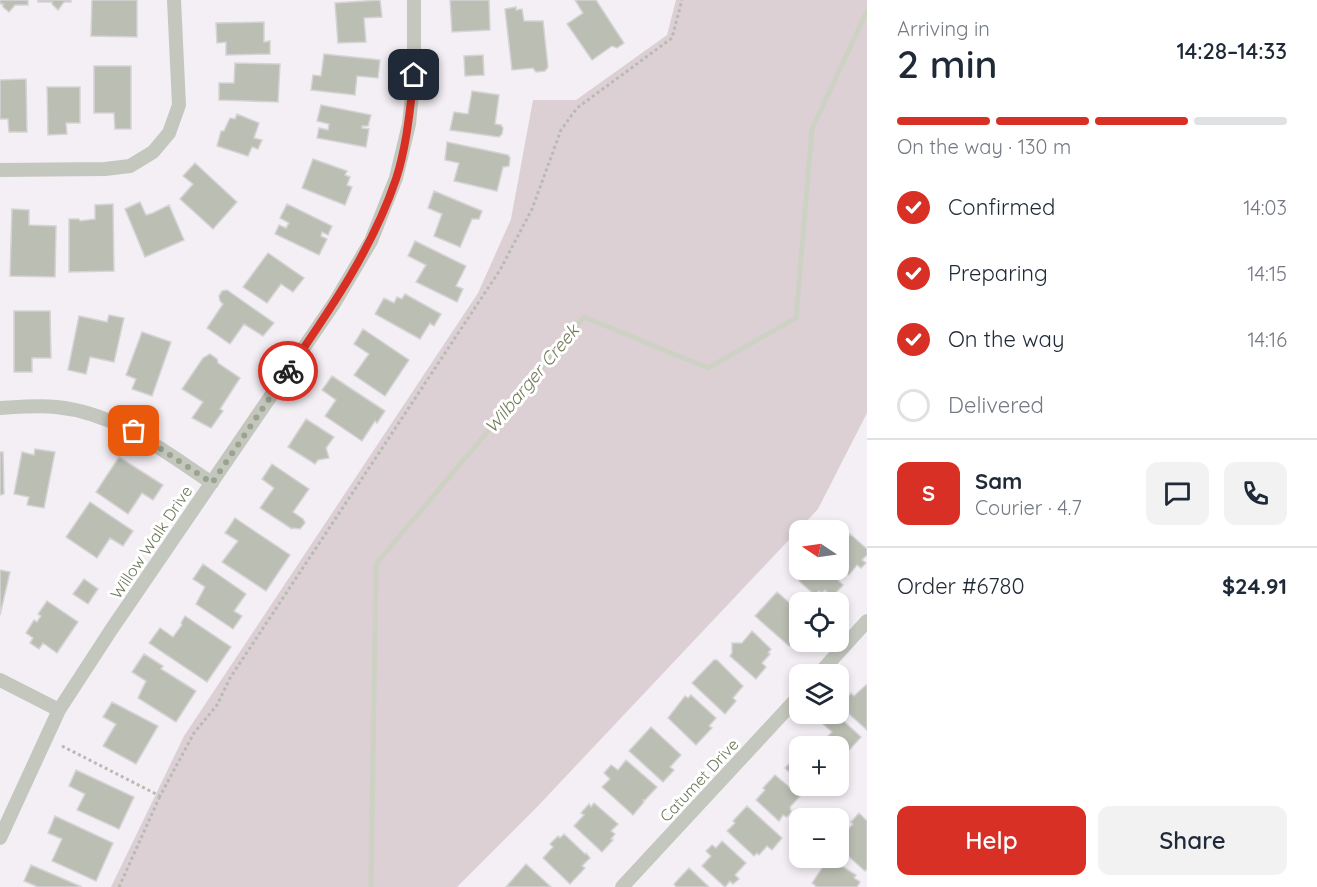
<!DOCTYPE html>
<html lang="en">
<head>
<meta charset="utf-8">
<style>
	body { margin:0; font-family:Quicksand,sans-serif; background:#f2f2f3; color:#1f2937; height:100vh; display:flex; flex-direction:column; font-size:22px; white-space:nowrap }
	* { box-sizing:border-box; margin:0 }
	p { font-size:20px; color:#747a83 }
	.icon { flex:none; width:33px; height:33px; fill:none; stroke:currentColor; stroke-width:2; stroke-linecap:round; stroke-linejoin:round }
	.map { position:relative; flex:1; overflow:hidden }
	.panel { display:flex; flex-direction:column; background:#fff; width:450px }
	.panel>* { flex:none }
	.needle { width:39px; rotate:283deg }
	.buttons { position:absolute; left:789px; top:520px; display:grid; gap:12px }
	.buttons a { display:grid; place-items:center; width:60px; height:60px; border-radius:12px; background:#fff; box-shadow:0 3px 9px #0003; font-size:30px }
	.pin { position:absolute; display:grid; place-items:center; width:51px; height:51px; color:#fff; margin:-26px; border-radius:12px; box-shadow:0 3px 9px #0006 }
	.courier { position:absolute; display:grid; place-items:center; width:60px; height:60px; margin:-30px; border:4px solid #d93025; border-radius:50%; background:#fff; color:#222; box-shadow:0 2px 8px #0007 }
	.summary em { font-style:normal; font-weight:600 }
	.summary div { display:flex; flex-direction:column-reverse }
	.summary { display:flex; align-items:center; justify-content:space-between; height:102px; padding:0 30px }
	h1 { font-size:39px; font-weight:600; line-height:45px }
	.bar { display:grid; grid-template-columns:repeat(4,1fr); gap:9px 6px; align-content:center; height:72px; padding:0 30px }
	.bar i { height:8px; border-radius:4px; background:#e0e1e3 }
	.bar .current { background:#d93025 }
	.bar p { grid-column:span 4 }
	.line { display:flex; align-items:center; gap:15px; padding:0 30px; border-top:2px solid #e0e1e3 }
	.line div { flex:1 }
	.round { display:grid; place-items:center; flex:none; width:63px; height:63px; border-radius:12px; background:#f2f2f3 }
	ol { padding:0 30px; list-style:none }
	li { display:flex; align-items:center; gap:18px; height:66px }
	li p { margin-inline-start:auto }
	li .icon { padding:6px; border-radius:50%; background:#d93025; color:#fff; stroke-width:4 }
	li:last-child { color:#747a83 }
	li i { width:33px; height:33px; border:3px solid #e0e1e3; border-radius:50% }
	.cta { display:flex; gap:12px; margin-top:auto; padding:12px 30px }
	.cta a { flex:1; height:69px; border-radius:12px; background:#d93025; color:#fff; font-size:24px; font-weight:600; line-height:69px; text-align:center }
	.cta a+a { background:#f2f2f3; color:#1f2937 }
	main { display:flex; flex:1; min-height:0 }
	.map>svg:first-child { display:block }
</style>
</head>
<body>
<main>
<div class="map">
<svg width="867" height="887" viewBox="0 0 867 887">
	<rect width="100%" height="100%" fill="#f4eff4"/>
	<path fill="#dcd0d5" d="M676 0H867V413L818 509 537 807 457 887H111L184 736 478 293 511 219 533 100H576L667 35Z"/>
	<g fill="none" stroke-linecap="round" stroke-linejoin="round">
		<path stroke="#ced2c4" stroke-width="5" d="M371 887 376 564 584 317 708 368 796 318 812 129 867 11"/>
	</g>
	<path fill="#babeb3" stroke="#d5d3d5" stroke-width="1.5" d="M0 0H28V5H15L9 12 3 7V4H0Z
		M38 0H71V2H64L58 10 52 4V2H38Z
		M92 0H137V37L91 36Z
		M380 0 382 17 364 18 366 42 338 43 335 3Z
		M450 0H489L490 30 452 32Z
		M575 0H596L624 43 617 48 612 46 592 60 567 24 583 13Z
		M516 7V10L522 9 524 21H543L548 67 545 71 536 72 533 68 512 70 505 9Z
		M264 22V42L270 41V54L226 55V42L217 43 216 23Z
		M324 54 380 60 378 78 357 76 355 95 311 90 313 75 321 76Z
		M483 55 484 75 465 76 464 56Z
		M235 63 280 64 278 102 219 100V83H234Z
		M94 66H131V129H115L114 113H94Z
		M26 79 27 132H9L8 119H0V80Z
		M47 87H80V123H66L67 134 48 135Z
		M472 91 499 95 495 124 501 125 503 128 502 134 499 137 450 130 454 112 468 114Z
		M321 105 371 115 368 126H362V128L369 129 366 147 317 138 319 128 328 130 329 124 317 121Z
		M237 114 259 123 254 138 262 140 258 149 252 147 248 156 217 146 221 131H224L230 118 235 119Z
		M447 142 508 155 510 158 509 166 503 167 497 191 454 181 459 163 445 160Z
		M313 159 347 171 345 175 350 177 347 185 352 187 345 205 302 188Z
		M195 163 237 202 213 229 180 199 193 184 183 176Z
		M434 191 482 211 479 219H472L460 247 434 236 442 214 428 208Z
		M140 202 146 215 153 213 169 205 184 240 145 257 125 209Z
		M113 204 114 271 69 272V219H79L80 221 95 219V205Z
		M287 204 332 226 328 235 322 232 321 236 327 239 319 255 275 234 279 225 286 228 289 223 280 218Z
		M12 209 29 210V225L56 226 55 277 10 276Z
		M415 241 466 266 456 286 463 289 457 302 416 282 426 265 408 256Z
		M268 253 304 278 293 292 281 284 267 303 243 287Z
		M227 290 274 323 263 336 244 324 230 344 207 328 223 304 220 301 219 296 222 291Z
		M405 294 441 314 434 326 430 323 420 339 375 314 384 298 394 303 397 297 402 299Z
		M14 311H50L51 358H32V372H14Z
		M109 315 124 318 114 362 90 357 86 374 68 370 79 316 107 322Z
		M363 329 409 360 385 396 354 375 369 354 354 344Z
		M142 332 171 342 152 396 132 389 136 379 126 375Z
		M210 354 217 359 218 363 240 378 220 409 223 411 211 428 192 418 203 402 182 389 203 358Z
		M332 376 385 411 377 423 375 421 362 441 325 416 336 400 322 390Z
		M306 419 334 437 326 448 329 458 318 460 315 464 288 447Z
		M35 449 55 452 44 508 27 505 29 497 14 494 22 452 34 455Z
		M0 452H3L4 494 0 495Z
		M119 457 163 485 153 500 142 493 128 514 96 492Z
		M272 464 309 489 293 512 303 519 305 523 300 529 293 528 292 529 260 508 274 488 262 479Z
		M90 502 133 531 123 546 110 538 97 558 66 537Z
		M235 518 290 555 266 591 222 562 238 541 225 533Z
		M850 534 867 549V555L862 560 866 563 861 568 857 565 849 575 838 566V547Z
		M203 564 246 594 234 611 242 616 233 629 196 604 205 587 193 579Z
		M0 570 10 572 0 615Z
		M805 570H827L843 585 832 597 825 590 822 593 819 591 815 595 799 581 805 574Z
		M84 579 98 589 88 604 73 594Z
		M777 592 800 612V627L796 631 800 635 789 646 755 616Z
		M47 601 78 622 57 653 43 643 39 649 30 643 33 638 26 633 34 620 37 622 41 616 38 614Z
		M185 616 231 647 207 682 149 643 160 628 173 637 182 625 181 623Z
		M752 631 771 649 768 653 770 654 762 663 766 667 756 679 730 656 732 653V643H742Z
		M144 654 163 666 161 669 196 691 176 722 138 698 146 681 132 672Z
		M714 660H717L743 686 733 698 736 701 725 714 692 683Z
		M866 685 867 686V730L839 705 851 693 854 696Z
		M691 695 716 718 709 726 712 728 696 745 668 718 685 696 688 698Z
		M112 702 158 726 136 764 103 746 116 724 103 717Z
		M833 714H836L861 737 840 760 838 747 824 746 827 743 824 740 832 732 823 724Z
		M651 727 681 755 670 767 674 770 663 782 629 751Z
		M798 750 800 752V782L785 768 794 759 792 757Z
		M626 760 657 787 645 800H643L644 802 633 815 602 787 610 779 604 773 611 765 618 770Z
		M76 770 134 797 119 829 77 810 85 794 69 786Z
		M775 775 800 796 790 807 791 812 787 817 783 815 779 821 756 800 765 790 763 788Z
		M594 803 618 824 611 831 615 834 611 839 613 840 602 852 574 826 584 815 581 813 589 804 591 807Z
		M747 806 782 838 772 850 767 846 759 855 757 853 754 856 727 831 735 823 733 821Z
		M859 813 867 821V869L865 871 838 847V841L841 838 838 835 844 828 847 831 853 824 851 822Z
		M55 816 113 843 96 881 52 861 62 839 48 833Z
		M564 834 585 854 586 853 590 858 582 866 585 868 570 884 543 858 553 847 550 844 558 836 560 838Z
		M722 841 746 863 735 875 739 879 733 884 730 881 725 887 702 866 711 856 706 851 712 845 716 848Z
		M829 858 856 875 854 878 860 882 857 887H817L812 883Z
		M526 864 551 887H506Z
		M31 865 82 887H38L24 881Z
		M689 868 709 887H676L674 884Z"/>
	<g fill="none" stroke-linecap="round" stroke-linejoin="round">
		<path stroke="#b8bbb4" stroke-width="3" stroke-dasharray="3 3" stroke-linecap="butt" d="M62 746 160 796 194 733 217 705 230 678 500 270 532 209 561 130 577 108 672 38 682 0
			M119 887 160 796"/>
		<path stroke="#c3c7be" stroke-width="14" d="M0 170 105 169 130 166 153 152 169 133 179 105 174 0
			M0 408C18 407 38 405 56 407 117 413 162 450 212 483
			M818 675 867 621
			M0 680 59 710
			M0 838 59 710 111 630 335 302 371 241 396 178 409 124 414 74V0
			M622 887 800 695"/>
	</g>
	<g fill="none" stroke-linecap="round" stroke-linejoin="round">
		<path stroke="#9ba28f" stroke-width="6" stroke-dasharray="0 10.8" d="M134 431 212 483 288 371"/>
		<path stroke="#d93025" stroke-width="8" d="M288 371C329 311 372 250 396 179 407 145 410 109 414 75"/>
	</g>
	<g text-anchor="middle" stroke-width="6" stroke-linejoin="round" paint-order="stroke">
		<g font-size="16" fill="#6b7859" stroke="#fff">
			<text transform="translate(151 542) rotate(-56)" y="6">Willow Walk Drive</text>
			<text transform="translate(699 780) rotate(-47)" y="6">Catumet Drive</text>
		</g>
		<g font-size="18" font-style="italic" fill="#727a58" stroke="#fff">
			<text transform="translate(532 379) rotate(-50)" y="6">Wilbarger Creek</text>
		</g>
	</g>
</svg>
<div class="buttons">
<a><svg class="needle" viewBox="-14 -14 28 28"><path d="M0-13l5 13h-10z" fill="#e53935"/><path d="M0 13l5-13h-10z" fill="#747a83"/></svg></a>
<a><svg class="icon" aria-label="locate" viewBox="0 0 24 24"><circle cx="12" cy="12" r="6"/><path d="M12 2v4M12 18v4M2 12h4M18 12h4"/></svg></a>
<a><svg class="icon" aria-label="layers" viewBox="0 0 24 24"><path d="M12 4l9 5-9 5-9-5zM3 14l9 5 9-5"/></svg></a>
<a>+</a>
<a>−</a>
</div>
<div class="pin" style="left:134px;top:431px;background:#ea580c"><svg class="icon" aria-label="bag" viewBox="0 0 24 24"><path d="M5 8h14l-1 12H6zM9 8a3 3 0 0 1 6 0"/></svg></div>
<div class="pin" style="left:414px;top:75px;background:#1f2937"><svg class="icon" aria-label="home" viewBox="0 0 24 24"><path d="M3 11l9-7 9 7M6 9v11h12V9"/></svg></div>
<div class="courier" style="left:288px;top:371px"><svg class="icon" aria-label="bike" viewBox="0 0 24 24"><circle cx="6" cy="16" r="4"/><circle cx="18" cy="16" r="4"/><path d="M6 16l4-8h5l3 8M10 8l3 8H6M13 5h3"/></svg></div>
</div>
<section class="panel">
<div class="summary"><div><h1>2 min</h1><p>Arriving in</p></div><em>14:28–14:33</em></div>
<div class="bar"><i class="current"></i><i class="current"></i><i class="current"></i><i></i><p>On the way · 130 m</p></div>
<ol>
<li><svg class="icon" aria-label="check" viewBox="0 0 24 24"><path d="M5 12l5 5 9-10"/></svg>Confirmed<p>14:03</p></li>
<li><svg class="icon" aria-label="check" viewBox="0 0 24 24"><path d="M5 12l5 5 9-10"/></svg>Preparing<p>14:15</p></li>
<li><svg class="icon" aria-label="check" viewBox="0 0 24 24"><path d="M5 12l5 5 9-10"/></svg>On the way<p>14:16</p></li>
<li><i></i>Delivered</li>
</ol>
<div class="line" style="height:108px"><b class="round" style="background:#d93025;color:#fff">S</b><div><b>Sam</b><p>Courier · 4.7</p></div><a class="round"><svg class="icon" aria-label="chat" viewBox="0 0 24 24"><path d="M4 5h16v11H9l-5 4z"/></svg></a><a class="round"><svg class="icon" aria-label="phone" viewBox="0 0 24 24"><path d="M5 4h4l2 5-3 2q2 4 5 5l2-3 5 2v4C11 20 4 13 5 4z"/></svg></a></div>
<div class="line" style="height:78px"><div>Order #6780</div><b>$24.91</b></div>
<div class="cta"><a>Help</a><a>Share</a></div>
</section>
</main>
</body>
</html>
